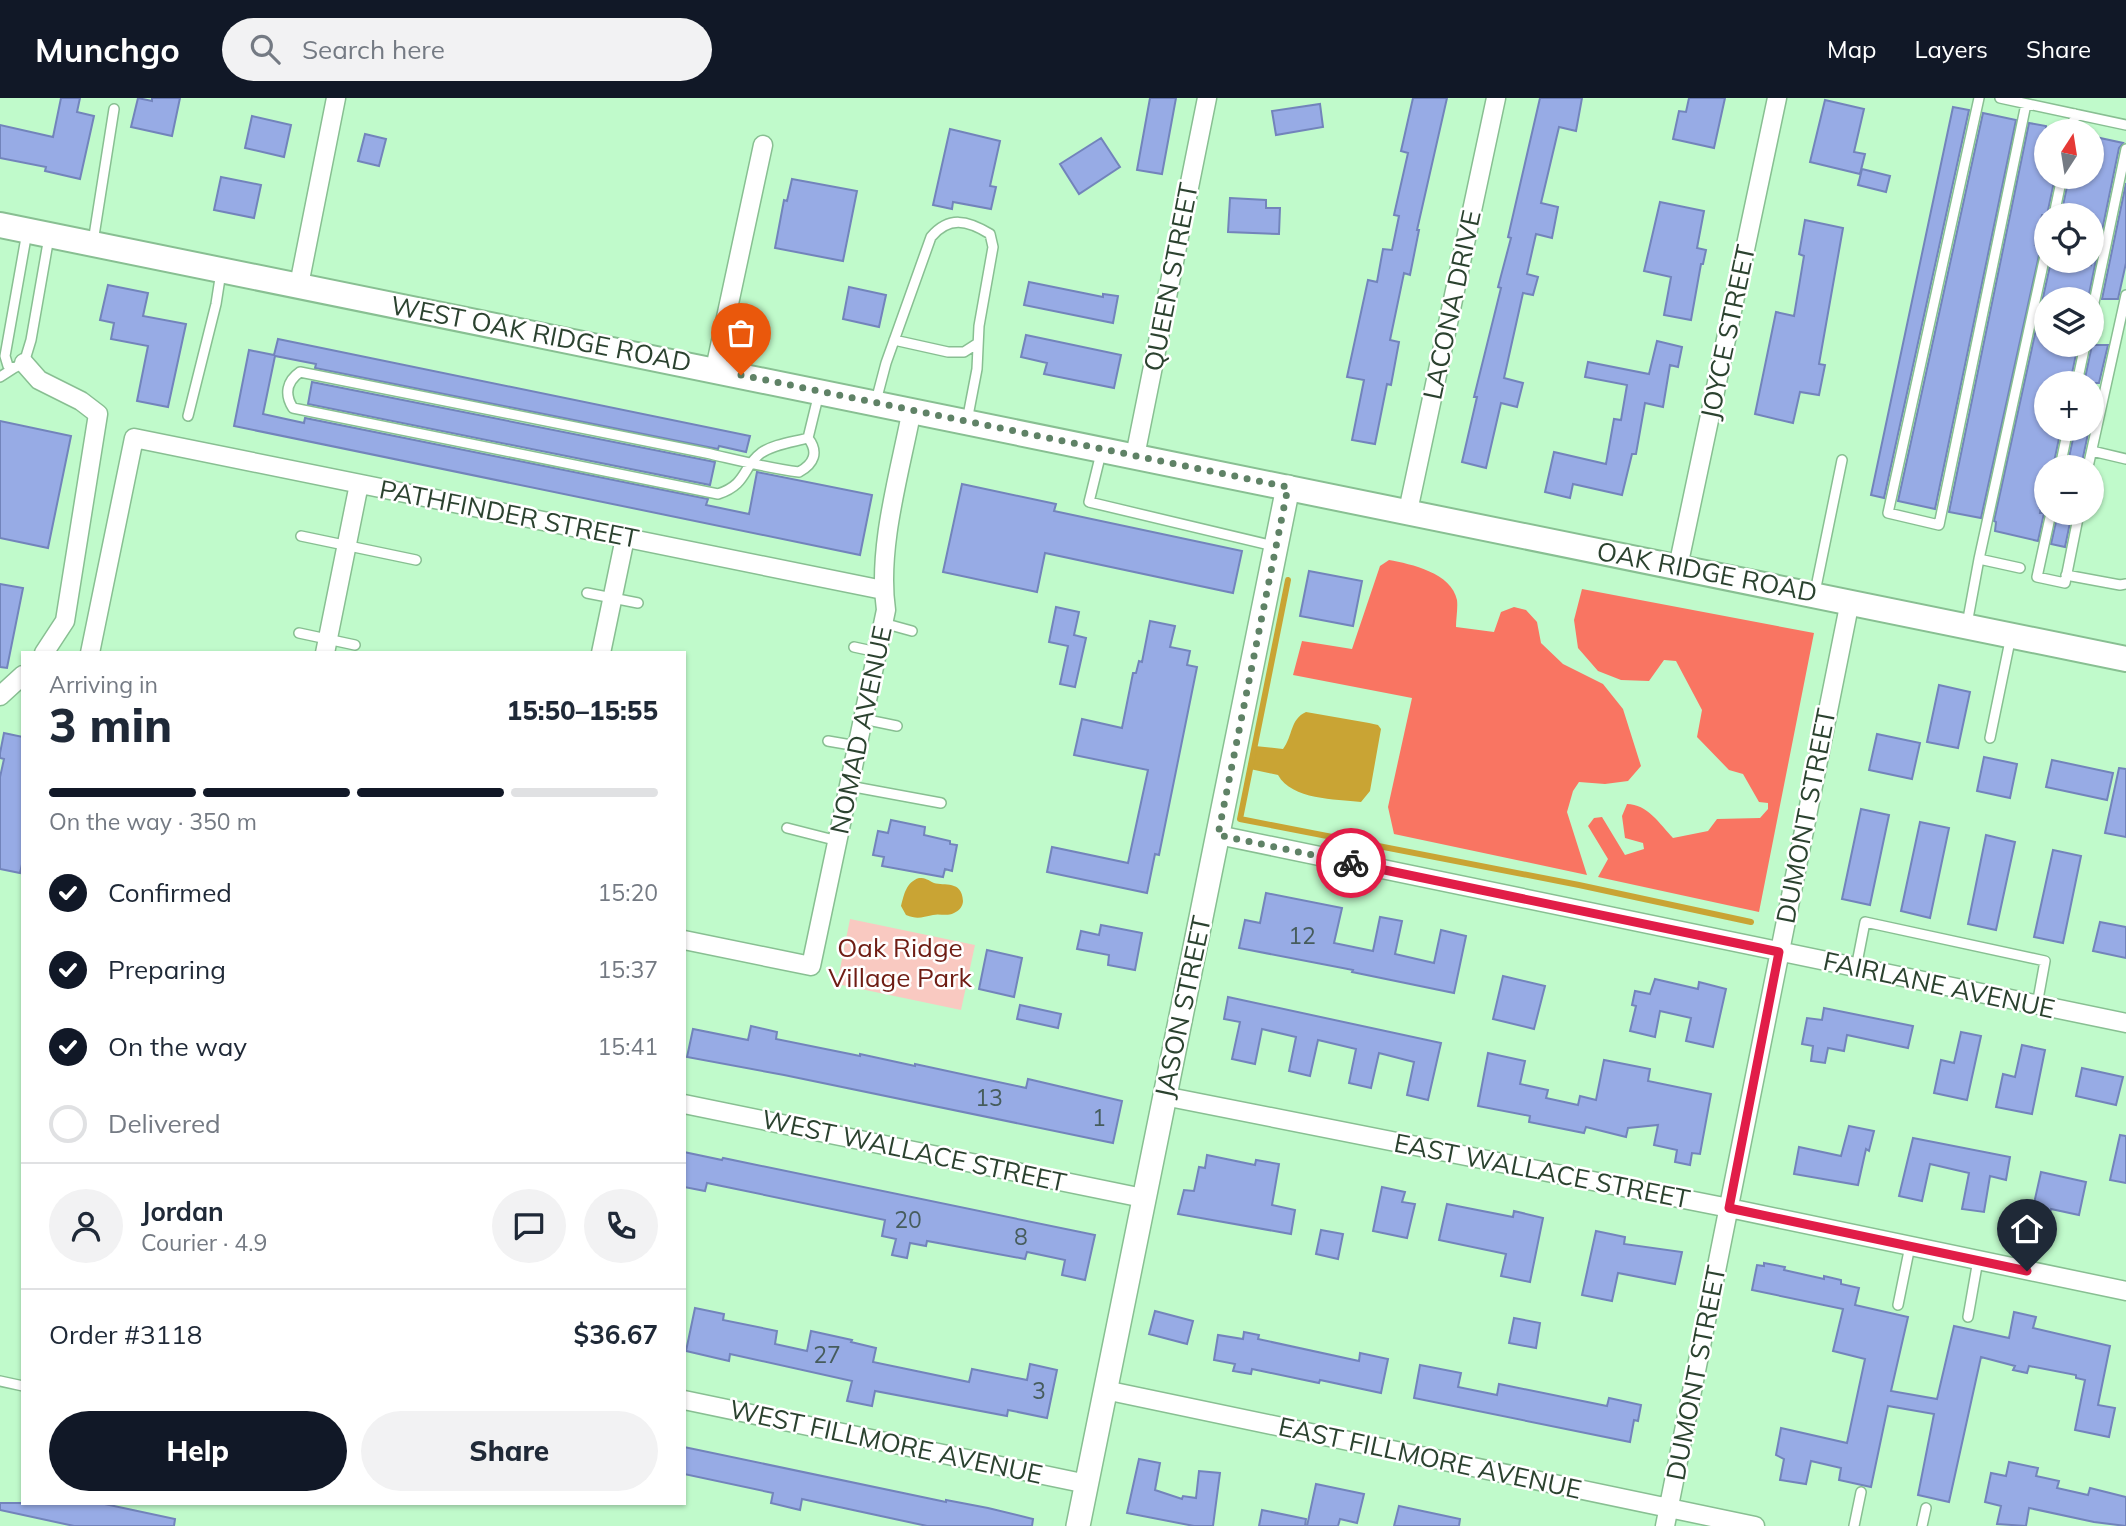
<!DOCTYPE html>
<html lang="en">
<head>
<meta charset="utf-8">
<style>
	body { margin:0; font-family:Mulish,sans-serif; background:#f2f2f3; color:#1f2937; height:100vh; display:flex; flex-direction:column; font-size:26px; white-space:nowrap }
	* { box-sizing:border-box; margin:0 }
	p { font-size:23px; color:#747a83 }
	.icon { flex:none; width:38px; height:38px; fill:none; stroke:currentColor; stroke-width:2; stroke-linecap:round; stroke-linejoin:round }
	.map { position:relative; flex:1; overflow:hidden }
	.side { position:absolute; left:21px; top:553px; width:665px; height:854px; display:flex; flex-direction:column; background:#fff; border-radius:0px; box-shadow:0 2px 5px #0004 }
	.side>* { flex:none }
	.needle { width:46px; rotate:12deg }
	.fabs { position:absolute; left:2034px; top:21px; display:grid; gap:14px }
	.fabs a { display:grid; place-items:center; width:70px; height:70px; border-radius:50%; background:#fff; box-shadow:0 2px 5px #0004; font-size:35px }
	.pin { position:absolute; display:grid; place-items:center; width:60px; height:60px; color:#fff; margin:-72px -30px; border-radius:50% 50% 50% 0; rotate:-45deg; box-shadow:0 0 7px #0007 }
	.pin .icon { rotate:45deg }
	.courier { position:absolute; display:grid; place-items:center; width:70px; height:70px; margin:-35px; border:5px solid #e11d48; border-radius:50%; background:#fff; color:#222; box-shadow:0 2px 9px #0007 }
	.overview em { font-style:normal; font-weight:800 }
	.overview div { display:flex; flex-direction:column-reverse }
	.overview { display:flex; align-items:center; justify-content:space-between; height:119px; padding:0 28px }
	h1 { font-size:46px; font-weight:800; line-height:52px }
	.bar { display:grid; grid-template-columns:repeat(4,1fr); gap:10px 7px; align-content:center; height:84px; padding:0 28px }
	.bar i { height:9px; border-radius:5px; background:#e0e1e3 }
	.bar .selected { background:#111827 }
	.bar p { grid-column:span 4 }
	.line { display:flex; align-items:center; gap:18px; padding:0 28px; border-top:2px solid #e0e1e3 }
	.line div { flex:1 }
	.round { display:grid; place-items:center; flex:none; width:74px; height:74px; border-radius:37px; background:#f2f2f3 }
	ol { padding:0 28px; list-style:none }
	li { display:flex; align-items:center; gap:21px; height:77px }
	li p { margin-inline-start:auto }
	li .icon { padding:7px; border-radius:50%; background:#111827; color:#fff; stroke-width:4 }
	li:last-child { color:#747a83 }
	li i { width:38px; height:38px; border:4px solid #e0e1e3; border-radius:50% }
	.primary-button { display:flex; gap:14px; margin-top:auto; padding:14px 28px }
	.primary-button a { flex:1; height:80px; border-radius:42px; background:#111827; color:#fff; font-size:28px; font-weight:800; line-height:80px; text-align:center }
	.primary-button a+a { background:#f2f2f3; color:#1f2937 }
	header { display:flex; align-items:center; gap:42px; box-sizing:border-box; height:98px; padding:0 35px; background:#111827; color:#fff }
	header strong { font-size:33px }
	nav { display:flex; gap:38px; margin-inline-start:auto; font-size:24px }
	.search { width:490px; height:63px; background:#f2f2f3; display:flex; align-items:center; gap:18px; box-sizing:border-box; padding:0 24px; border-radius:38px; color:#747a83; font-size:26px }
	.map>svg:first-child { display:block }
</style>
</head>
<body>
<header>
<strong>Munchgo</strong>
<div class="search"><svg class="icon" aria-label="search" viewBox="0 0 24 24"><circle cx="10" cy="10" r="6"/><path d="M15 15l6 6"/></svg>Search here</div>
<nav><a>Map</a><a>Layers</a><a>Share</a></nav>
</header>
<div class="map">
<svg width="2126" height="1428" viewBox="0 0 2126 1428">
	<rect width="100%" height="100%" fill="#c0facb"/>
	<path fill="#f9c9c1" d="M850 821 975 847 961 912 837 886Z"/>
	<path fill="#f97562" d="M1389 462C1411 466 1452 475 1457 502 1458 510 1456 521 1456 529L1494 534 1501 514 1514 509 1526 512 1537 524 1541 545 1563 566 1603 586 1623 611 1641 668 1628 683 1605 686 1579 684 1573 693 1567 714 1587 777 1394 736 1388 709 1412 600 1293 577 1302 543 1352 551 1380 468Z
		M1582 491 1814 535 1759 814 1598 779 1608 761 1588 728 1594 720 1602 719 1625 757 1644 751 1643 745 1625 740 1622 718 1627 706C1647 706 1660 726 1673 740L1708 733 1717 721 1760 720 1768 711V705L1759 704 1743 676 1729 672 1697 639 1702 612 1676 563 1664 562 1649 583 1621 582 1598 573 1578 550 1574 522Z"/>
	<path fill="#c9a434" d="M1306 614 1369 625 1378 627 1381 631 1370 693 1361 704C1335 701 1292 702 1278 677L1250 671 1255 648 1283 651C1293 638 1290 621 1306 614Z
		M919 780C926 780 928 782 934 785 944 788 962 782 963 803 963 808 959 813 954 815 946 819 940 815 933 817 922 819 918 822 906 817L901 808C904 797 906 784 919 780Z"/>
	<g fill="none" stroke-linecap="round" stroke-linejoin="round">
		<path stroke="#c9a434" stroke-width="6" d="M1288 482 1240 721 1579 787 1751 824"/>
	</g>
	<path fill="#97abe5" stroke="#7284bb" stroke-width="2" d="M61 0H80L77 14 94 18 80 81 45 73 46 69 0 60V27L53 39Z
		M138 0 152 3V0H180L172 38 131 29Z
		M1150 0H1176L1162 76 1137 72Z
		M1413 0H1447L1417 132H1419L1410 177 1404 175 1390 242 1399 244 1391 287 1387 286 1375 346 1352 342 1364 282 1347 279 1368 182 1377 184 1383 151 1392 152 1399 118 1394 117 1408 55 1401 53Z
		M1540 0H1582L1576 33 1559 29 1541 105 1558 109 1552 140 1536 136 1527 176 1538 179 1533 197 1523 195 1504 280 1523 285 1517 309 1501 305 1486 370 1462 364 1477 299H1474L1501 190 1498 189 1511 140 1508 139Z
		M1689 0H1725L1714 50 1673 41 1679 13 1686 14Z
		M1825 2 1864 11 1854 54 1865 56 1860 76 1810 64Z
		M1320 6 1323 29 1276 37 1272 13Z
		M1953 9 1969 12 1884 400 1871 397Z
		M1983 15 2016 22 1935 411 1898 403Z
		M252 18 291 27 284 59 245 50Z
		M2029 25 2046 28V79H2055L2047 117H2042L2035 147 2041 148 1981 420 1949 414Z
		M950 31 1000 43 990 88 996 89 991 111 953 104 952 111 933 107Z
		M365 36 386 41 379 68 358 63Z
		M2091 38 2123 45 2119 50 2088 201H2046V247H2078L2070 285H2046V331H2061L2053 369H2046L2039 409H2041L2040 415H2044L2038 443 1995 433 1996 424 1994 423 2051 163H2070L2091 167V117H2061L2069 79H2091Z
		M1101 40 1120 69 1079 96 1060 66Z
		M1862 71 1890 78 1886 94 1858 87Z
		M221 79 261 87 254 120 214 112Z
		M792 81 857 93 843 163 775 150 784 102 787 103Z
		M2126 85V165L2118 201H2102Z
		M1230 100 1266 102V110H1280L1279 136 1228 134Z
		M1660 104 1704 113 1697 150 1706 152 1703 166H1701L1691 222 1664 217 1671 179 1644 173Z
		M1805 122 1843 130 1819 266 1825 267 1819 297 1800 294 1793 325 1755 316 1776 214 1794 218 1804 158 1799 156Z
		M1029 184 1103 199V196L1118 198 1113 225 1024 207Z
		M108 187 148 195 143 218 186 226 168 309 137 303 148 248 111 241 114 225 100 222Z
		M849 189 886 197 879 229 843 221Z
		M1026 237 1121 257 1114 290 1044 276 1047 265 1021 259Z
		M278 241 750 338 746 354 719 348 718 351 315 270 316 266 275 258 263 316 304 325 305 320 708 401 706 407 749 416 757 374 872 397 860 457 234 328 249 252 274 257Z
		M1657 243 1682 249 1678 269 1670 267 1663 309 1645 305 1636 356H1632L1622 397 1573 386 1570 400 1545 394 1554 354 1606 366 1614 321 1621 322 1627 287 1585 279 1588 264 1649 276Z
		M2092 247H2108L2099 285H2084Z
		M312 284 715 364 710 387 308 306Z
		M0 323 71 338 48 450 0 440Z
		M2075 331H2089L2081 369H2067Z
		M962 386 1056 406 1054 413 1242 453 1233 495 1045 455 1037 494 943 474Z
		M2058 415H2072L2065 449 2051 446Z
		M1309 473 1362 483 1353 528 1300 518Z
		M0 486 23 490 7 570 0 569Z
		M1056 509 1079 514 1074 537 1086 540 1075 589 1060 586 1068 548 1049 544Z
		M1150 523 1175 528 1170 549 1190 553 1187 567 1197 569 1159 757 1155 756 1147 795 1047 774 1052 749 1128 765 1148 672 1074 657 1082 621 1122 630 1133 575H1136L1139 563 1142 564Z
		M1939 587 1970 594 1958 650 1927 644Z
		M4 635 23 639V762L20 775 0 771V679L4 661 0 660V655Z
		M1877 636 1920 645 1912 681 1869 672Z
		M1984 659 2017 666 2010 700 1977 693Z
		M2052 662 2113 675 2107 702 2046 689Z
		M2119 670 2126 671V739L2105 735Z
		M1861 711 1889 717 1870 807 1842 801Z
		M891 722 925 729 924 737 950 743V746L957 747 952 773 945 771 943 779 882 768 884 759 873 757 878 733 888 735Z
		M1920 724 1949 730 1930 820 1901 813Z
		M1986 737 2015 744 1996 832 1968 826Z
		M2053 752 2081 758 2063 845 2034 839Z
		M1266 795 1342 810 1334 845 1373 853 1380 819 1402 823 1395 856 1434 865 1441 832 1466 838 1454 895 1352 874 1353 872 1239 850 1245 822 1260 825Z
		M2100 824 2126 829V860L2093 853Z
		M1101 827 1142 835 1135 872 1108 867 1109 857 1077 851 1081 833 1099 837Z
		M987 852 1022 860 1014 899 979 891Z
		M1503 878 1545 888 1534 931 1493 921Z
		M1655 881 1698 891 1699 884 1726 891 1713 949 1686 943 1691 920 1660 913 1655 939 1630 933 1636 908 1632 907 1635 893 1650 896Z
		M1228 899 1441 945 1428 1002 1407 997 1414 964 1379 955 1371 990 1349 985 1356 951 1318 942 1310 978 1289 973 1296 939 1262 931 1255 966 1232 961 1240 924 1224 921Z
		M1020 907 1061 916 1058 930 1017 921Z
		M1824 910 1913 928 1908 950 1847 937 1844 953 1828 950 1825 965 1811 963 1813 948 1802 946 1807 920 1822 922Z
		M751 928 777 934 776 941 860 958V956L915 968V966L1026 990 1028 981 1122 1003 1113 1045 784 977 687 959 693 931 748 942Z
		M1961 934 1981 938 1967 1002 1934 995 1941 962 1954 965Z
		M2022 947 2045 952 2032 1016 1996 1009 2003 976 2015 979Z
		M1488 955 1525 963 1520 986 1548 992 1546 1000 1578 1007 1580 998 1596 1002 1604 962 1650 971 1648 983 1711 996 1700 1056 1692 1055 1690 1067 1675 1064 1677 1052 1654 1047 1658 1027 1628 1030 1626 1039 1586 1029 1584 1035 1529 1024 1530 1018 1478 1008Z
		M2082 970 2123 979 2116 1007 2076 998Z
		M1849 1028 1874 1033 1869 1053 1866 1051 1858 1087 1794 1076 1799 1049 1841 1058Z
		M2120 1037 2126 1038V1085L2110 1082Z
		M1913 1040 2010 1059 2006 1082 1990 1078 1984 1114 1962 1111 1969 1075 1930 1066 1922 1103 1899 1098Z
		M684 1054 722 1062 723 1060 1095 1137 1085 1182 1062 1177 1065 1162 1027 1154 1025 1161 927 1143 926 1148 910 1145 907 1160 892 1157 896 1141 882 1138 885 1122 707 1085 705 1093 684 1089Z
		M1207 1057 1255 1067 1256 1062 1279 1066 1272 1107 1295 1112 1291 1136 1178 1116 1184 1092 1194 1093 1199 1069 1205 1070Z
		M2041 1074 2086 1084 2079 1117 2051 1111 2048 1123 2031 1119Z
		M1382 1089 1405 1094 1402 1104 1415 1106 1407 1140 1373 1133Z
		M1447 1106 1513 1119 1514 1113 1543 1120 1530 1184 1501 1178 1506 1156 1439 1142Z
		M1321 1132 1343 1136 1338 1161 1316 1156Z
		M1596 1133 1625 1139 1624 1146 1682 1154 1675 1186 1618 1175 1612 1203 1582 1197Z
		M1764 1165 1785 1169 1784 1172 1824 1181V1178L1841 1182V1186L1859 1190 1855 1207 1908 1219 1891 1293 1937 1301 1954 1228 2009 1240 2014 1214 2036 1219 2033 1230 2110 1248 2098 1307 2115 1310 2109 1339 2075 1332 2085 1282 2076 1280V1277L2029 1268 2027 1275 2013 1272 2015 1268 1981 1259 1949 1404 1918 1397 1934 1316 1888 1308 1871 1389 1839 1382 1841 1370 1811 1363 1806 1386 1780 1382 1784 1361 1776 1357 1781 1330 1847 1345 1865 1261 1833 1253 1843 1211 1752 1192 1757 1167 1764 1168Z
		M695 1210 724 1216 723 1222 777 1233 775 1246 807 1253 811 1233 852 1242 851 1244 876 1250 873 1264 969 1284 972 1271 1027 1282 1030 1266 1057 1272 1047 1320 1008 1312 1007 1318 875 1293 872 1308 847 1303 852 1283 730 1256 729 1263 686 1253Z
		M1155 1213 1193 1223 1187 1246 1149 1236Z
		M1514 1220 1540 1225 1536 1250 1509 1245Z
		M1244 1234 1259 1237 1258 1241 1359 1263 1360 1255 1388 1261 1381 1295 1320 1282 1319 1285 1252 1271 1251 1276 1233 1273 1235 1266 1214 1262 1218 1237 1243 1241Z
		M1420 1267 1461 1275 1458 1289 1497 1297 1499 1286 1607 1308 1609 1300 1641 1307 1638 1323 1634 1322 1630 1344 1414 1300Z
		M684 1349 946 1404V1402L988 1410 1033 1421 1032 1428H927L802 1401 800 1412 771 1405 773 1395 684 1376Z
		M1139 1361 1160 1365 1155 1392 1182 1401 1183 1398 1196 1400 1199 1373 1220 1375 1213 1428H1194L1127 1415Z
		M2009 1364 2038 1370 2036 1378 2059 1383 2057 1390 2088 1397 2090 1390 2126 1399V1428L2094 1424 2029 1410 2026 1428 1997 1426 2001 1408 1985 1404 1991 1375 2006 1378Z
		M1316 1386 1364 1396 1357 1425 1340 1421 1338 1428H1307Z
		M100 1405 175 1421 174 1428H74L0 1412V1405Z
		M1399 1408 1460 1421 1459 1428H1394Z
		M1262 1412 1306 1421 1305 1428H1259Z"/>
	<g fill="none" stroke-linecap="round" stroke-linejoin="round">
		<g stroke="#88bf92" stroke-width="12">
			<path id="service" d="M1979 0 1888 415 1939 427 2026 6
				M2000 0 2126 27
				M2072 33 2075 16
				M2054 117 2062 79
				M27 134 5 258 8 268 14 270 24 265 31 242 49 139
				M93 144 114 11
				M2091 219 2126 51
				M894 242 948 254H964L978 245
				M0 279 14 270
				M2077 285 2085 247
				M876 303 886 265 931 139C949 118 967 122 990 136L993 149 979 228 977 271 967 323
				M188 318 216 206 221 174
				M808 340C793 344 774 346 761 355 742 369 748 386 718 396L293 310C284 296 287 283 300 274L706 355C737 362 767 370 799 374 814 366 819 354 808 340L819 295
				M2092 353 2126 361
				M1101 355 1089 404 1274 448
				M2060 369 2068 331
				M2088 369 2126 197
				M2051 415 2037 479 2065 485 2079 415
				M301 438 416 462
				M1979 461 2020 470
				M2066 477 2120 487 2126 486
				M1815 494 1842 362
				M587 495 638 505
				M883 525 912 533
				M1967 526 1979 461 2046 153
				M299 535 355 547
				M854 549 877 554
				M863 621 897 628
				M1990 640 2011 538
				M828 643 857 648
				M849 688 941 705
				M787 730 838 743
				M1856 870 1865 824 2045 863 2037 907
				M1898 1207 1910 1148
				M1968 1219 1978 1162
				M0 1283 23 1288
				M1854 1428 1861 1394
				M1922 1428 1926 1410"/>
		</g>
		<g stroke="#88bf92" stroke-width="21">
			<path id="minor" d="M299 187 336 0
				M24 265 39 282 81 303 98 316 65 523 44 555
				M715 271 763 47
				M1135 358 1207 0
				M1408 413 1496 0
				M1678 469 1777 0
				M90 555 134 340 883 492
				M325 555 359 386
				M601 555 625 440
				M0 598 23 577
				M1218 737 2126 925
				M684 842 811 868 886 512C877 450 900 374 912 311
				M1164 998 1729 1110 2126 1193
				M684 1006 1143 1100
				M1105 1292 1755 1428
				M684 1302 1087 1386
				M1665 1428 1850 503"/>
		</g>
		<g stroke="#88bf92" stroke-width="26">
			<path id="tertiary" d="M1078 1428 1288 389"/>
		</g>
		<g stroke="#88bf92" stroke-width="28">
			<path id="secondary" d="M0 127 2126 561"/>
		</g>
		<use href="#service" stroke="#fff" stroke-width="9"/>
		<use href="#minor" stroke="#fff" stroke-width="18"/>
		<use href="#tertiary" stroke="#fff" stroke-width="23"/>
		<use href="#secondary" stroke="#fff" stroke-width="24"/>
	</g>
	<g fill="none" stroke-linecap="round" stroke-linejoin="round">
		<path stroke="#5f8266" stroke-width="7" stroke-dasharray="0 12.6" d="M741 277 1288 389 1218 737 1351 765"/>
		<path stroke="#e11d48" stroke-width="9" d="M1351 765 1779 854 1729 1110 2027 1173"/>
	</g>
	<g text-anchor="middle" stroke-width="5" stroke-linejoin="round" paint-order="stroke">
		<g font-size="23" fill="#465c5c">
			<text x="1302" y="846">12</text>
			<text x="989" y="1008">13</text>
			<text x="1099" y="1028">1</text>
			<text x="908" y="1130">20</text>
			<text x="1021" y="1147">8</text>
			<text x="827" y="1265">27</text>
			<text x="1039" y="1301">3</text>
		</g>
		<g font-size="26" fill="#2b422f" stroke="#fff">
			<text transform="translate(1171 179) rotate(-79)" y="9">QUEEN STREET</text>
			<text transform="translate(1452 207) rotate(-78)" y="9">LACONA DRIVE</text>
			<text transform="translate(1728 234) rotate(-78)" y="9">JOYCE STREET</text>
			<text transform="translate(541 236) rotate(11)" y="9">WEST OAK RIDGE ROAD</text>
			<text transform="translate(509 416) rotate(11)" y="9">PATHFINDER STREET</text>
			<text transform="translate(1707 474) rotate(11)" y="9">OAK RIDGE ROAD</text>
			<text transform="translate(861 632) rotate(-78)" y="9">NOMAD AVENUE</text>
			<text transform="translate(1806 718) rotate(-79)" y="9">DUMONT STREET</text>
			<text transform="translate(1939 887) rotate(12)" y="9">FAIRLANE AVENUE</text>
			<text transform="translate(1183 909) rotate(-78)" y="9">JASON STREET</text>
			<text transform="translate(914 1053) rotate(12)" y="9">WEST WALLACE STREET</text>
			<text transform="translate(1542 1073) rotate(11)" y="9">EAST WALLACE STREET</text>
			<text transform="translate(1696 1275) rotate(-79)" y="9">DUMONT STREET</text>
			<text transform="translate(886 1344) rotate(12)" y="9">WEST FILLMORE AVENUE</text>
			<text transform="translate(1430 1360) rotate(12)" y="9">EAST FILLMORE AVENUE</text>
		</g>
		<g font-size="26" fill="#6f1d14" stroke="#fff">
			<text x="900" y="859">Oak Ridge<tspan x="900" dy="30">Village Park</tspan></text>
		</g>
	</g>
</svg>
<div class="fabs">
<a><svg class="needle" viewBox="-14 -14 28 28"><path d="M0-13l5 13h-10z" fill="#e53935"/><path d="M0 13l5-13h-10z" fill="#747a83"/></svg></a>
<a><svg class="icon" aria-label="locate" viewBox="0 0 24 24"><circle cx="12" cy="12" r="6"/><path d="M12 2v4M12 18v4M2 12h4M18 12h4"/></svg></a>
<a><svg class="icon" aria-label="layers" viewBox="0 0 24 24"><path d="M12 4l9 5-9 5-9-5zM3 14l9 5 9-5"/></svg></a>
<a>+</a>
<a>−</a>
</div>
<div class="pin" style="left:741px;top:277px;background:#ea580c"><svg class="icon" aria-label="bag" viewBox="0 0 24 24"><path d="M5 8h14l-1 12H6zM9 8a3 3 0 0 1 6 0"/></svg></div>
<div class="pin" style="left:2027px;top:1173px;background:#1f2937"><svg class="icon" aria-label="home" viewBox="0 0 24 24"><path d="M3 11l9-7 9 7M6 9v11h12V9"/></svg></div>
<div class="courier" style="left:1351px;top:765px"><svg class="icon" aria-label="bike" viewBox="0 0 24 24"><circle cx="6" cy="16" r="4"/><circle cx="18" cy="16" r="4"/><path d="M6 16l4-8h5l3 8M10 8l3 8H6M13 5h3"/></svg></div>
<section class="side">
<div class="overview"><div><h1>3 min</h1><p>Arriving in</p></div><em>15:50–15:55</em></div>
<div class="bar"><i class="selected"></i><i class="selected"></i><i class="selected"></i><i></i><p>On the way · 350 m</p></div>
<ol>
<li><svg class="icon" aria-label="check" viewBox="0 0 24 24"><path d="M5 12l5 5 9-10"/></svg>Confirmed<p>15:20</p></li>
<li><svg class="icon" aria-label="check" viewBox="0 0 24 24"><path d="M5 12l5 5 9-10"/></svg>Preparing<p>15:37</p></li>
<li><svg class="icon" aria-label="check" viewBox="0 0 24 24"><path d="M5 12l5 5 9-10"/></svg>On the way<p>15:41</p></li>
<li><i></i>Delivered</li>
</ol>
<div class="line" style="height:126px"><a class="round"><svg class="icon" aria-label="person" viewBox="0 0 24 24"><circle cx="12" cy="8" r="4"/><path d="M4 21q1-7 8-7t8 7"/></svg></a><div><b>Jordan</b><p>Courier · 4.9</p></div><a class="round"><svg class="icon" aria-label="chat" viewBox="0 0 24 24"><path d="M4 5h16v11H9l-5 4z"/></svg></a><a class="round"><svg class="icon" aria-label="phone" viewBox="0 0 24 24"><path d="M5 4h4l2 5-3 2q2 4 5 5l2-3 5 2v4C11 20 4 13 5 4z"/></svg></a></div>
<div class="line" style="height:91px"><div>Order #3118</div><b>$36.67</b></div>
<div class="primary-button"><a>Help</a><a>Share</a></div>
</section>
</div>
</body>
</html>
